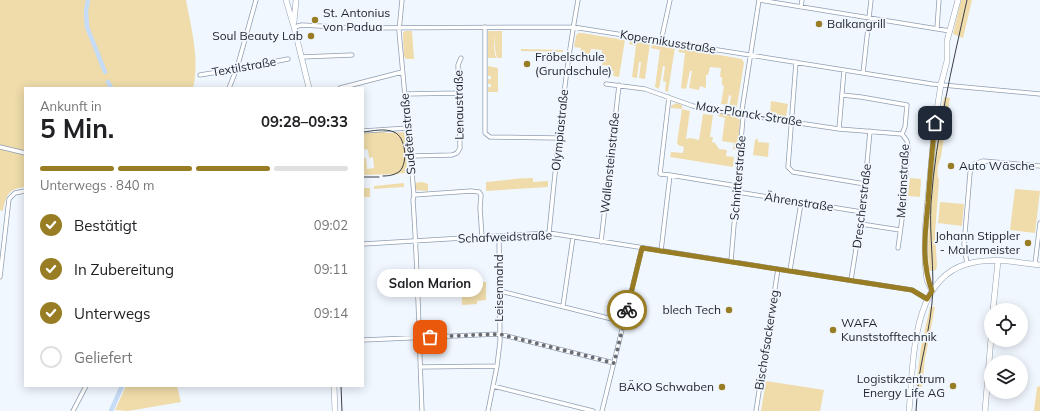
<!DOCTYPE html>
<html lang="de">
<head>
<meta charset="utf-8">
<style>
	body { margin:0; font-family:Mulish,sans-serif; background:#f2f2f2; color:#202124; height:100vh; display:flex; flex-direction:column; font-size:15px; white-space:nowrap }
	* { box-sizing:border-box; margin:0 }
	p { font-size:13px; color:#757577 }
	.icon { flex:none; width:22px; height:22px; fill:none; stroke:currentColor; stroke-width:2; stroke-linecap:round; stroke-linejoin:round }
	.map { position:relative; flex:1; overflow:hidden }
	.details { position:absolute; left:24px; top:87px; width:340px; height:300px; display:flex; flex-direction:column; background:#fff; border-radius:0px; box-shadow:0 2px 10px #0003 }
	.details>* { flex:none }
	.tools { position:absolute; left:984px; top:303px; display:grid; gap:8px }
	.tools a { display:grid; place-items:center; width:44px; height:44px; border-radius:50%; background:#fff; box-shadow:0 2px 10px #0003; font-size:20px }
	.pin { position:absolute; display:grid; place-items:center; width:34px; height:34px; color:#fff; margin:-17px; border-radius:8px; box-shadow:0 2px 6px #0006 }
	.courier { position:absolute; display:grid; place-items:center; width:40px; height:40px; margin:-20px; border:3px solid #997d25; border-radius:50%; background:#fff; color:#222; box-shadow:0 1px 5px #0007 }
	.bubble { position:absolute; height:28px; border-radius:14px; background:#fff; box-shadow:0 2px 10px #0003; font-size:13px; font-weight:700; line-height:28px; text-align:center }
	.summary em { font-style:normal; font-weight:700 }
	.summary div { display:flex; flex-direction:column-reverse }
	.summary { display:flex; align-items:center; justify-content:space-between; height:68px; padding:0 16px }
	h1 { font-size:26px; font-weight:700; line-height:30px }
	.bar { display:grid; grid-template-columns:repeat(4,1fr); gap:6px 4px; align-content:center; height:48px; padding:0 16px }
	.bar i { height:5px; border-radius:3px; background:#e0e0e0 }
	.bar .active { background:#997d25 }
	.bar p { grid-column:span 4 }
	ol { padding:0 16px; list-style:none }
	li { display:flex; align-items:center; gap:12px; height:44px }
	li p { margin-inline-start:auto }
	li .icon { padding:4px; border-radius:50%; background:#997d25; color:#fff; stroke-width:4 }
	li:last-child { color:#757577 }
	li i { width:22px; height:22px; border:2px solid #e0e0e0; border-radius:50% }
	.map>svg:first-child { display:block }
</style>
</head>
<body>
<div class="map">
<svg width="1040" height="411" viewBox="0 0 1040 411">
	<rect width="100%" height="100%" fill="#f1f7ff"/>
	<path fill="#efdcaa" d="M0 0H186C191 28 200 59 193 88H25V187C8 189 6 195 3 211L0 210Z
		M961 0H972L963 38 953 34Z
		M406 31H412L414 59H406L404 56 403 37V32Z
		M488 31H502V58H497L495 49V34L494 49 496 58H488Z
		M578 33H582L625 40 619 77 613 76 614 71H610V66L602 65 603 59H601L602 50 591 49 589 57 580 56 581 48 574 47 576 36Z
		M630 40 650 43 645 79 639 78 641 62H639L637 78 632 77 636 46 629 44Z
		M652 44 675 47 668 92 665 91 666 82 663 81 665 66H663L659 89 655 87 660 50 651 48Z
		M680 48 742 59 744 63 737 106 735 108H729L731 96 729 95 727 105 721 104 724 86 722 85V77H720L721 68 710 67 708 75H706V88L700 86 699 90 689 88 692 71H690L686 89 681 88 685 53 678 52Z
		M521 49 563 50V52L521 51Z
		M488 66 498 68V92H488V87H491V84H488V79H491V76H488Z
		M944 97 950 98 941 157C938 164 936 172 939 180L935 234 937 265 936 270 929 271C927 248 929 226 930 204 933 168 938 133 944 97Z
		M771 101 788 104 786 117 770 114Z
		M676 103 682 105V109L690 111 686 139 690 138 699 140 703 114 713 115 710 137H713L712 142 715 143 719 149 727 150 726 156 734 157 733 167 670 157 671 152 683 153 684 147 678 145V144L677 143 682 109 671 108V106Z
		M719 113 734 116 740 120 738 150 733 149 734 143 722 141 725 118 718 116Z
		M364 132H385L387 133 405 132 407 173H400L399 174 363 175V158H366L367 169 374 168 373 157 369 158 368 150 364 149Z
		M756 139H758V142L769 143 768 157 753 155 755 140H756Z
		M533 178V182L548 181V187L486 191V182C502 181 517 178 533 178Z
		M910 178 921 179 920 197 908 196Z
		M422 182 428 184V191L414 190V183Z
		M404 183V187L374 189V186Z
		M363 188H370V197H363Z
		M1015 189 1040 191 1035 233 1010 230Z
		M940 202 964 204 962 226 938 223Z
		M461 278H479V282H486V300L477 301V304L462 305Z
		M930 307H935L925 359 922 387H916L921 347Z
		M766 381 824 390 820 411H761Z
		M126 386H177L181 402 128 411 115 410Z
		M1040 386V411H1034L1037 387Z"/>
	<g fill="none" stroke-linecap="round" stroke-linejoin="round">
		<path stroke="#c6dbf6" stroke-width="4.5" d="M88 0 86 11 87 27 105 72
			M108 82 111 88
			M111 411 122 386"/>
		<g stroke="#909eb1" stroke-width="5">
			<path id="street" d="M402 0 399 31 414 195 413 200C418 270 419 341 422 411
				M759 0 950 31
				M801 7 802 0
				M294 27 302 25 355 28 573 27 932 84 1040 94
				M485 27V133L490 137 559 138
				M937 28 939 0
				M661 41 670 0
				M301 57 352 55
				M796 62 788 167 793 172 865 184
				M863 73 871 0
				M200 75 242 68 288 59
				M606 84 645 89 693 106 712 110 839 129 902 134 907 141 908 148 903 212 898 248
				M229 88 237 68 256 0
				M340 88 402 72
				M405 94 459 93
				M842 95 861 97 907 105 905 127 902 134
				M839 129 844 70
				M363 131 408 128
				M0 147 25 153
				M410 156 452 155 457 153 460 148 458 65 461 58
				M670 175 737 186
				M737 192 862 212
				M414 195 471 191 479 192 481 195 480 208 482 237
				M861 224 900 230
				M549 233C557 155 564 77 578 0
				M601 242 619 85
				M363 244 549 233 912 290 927 299
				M661 251 670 175 660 174 669 97
				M731 261 743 117 742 110 759 0
				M967 264 964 245 970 173 974 164 983 161 1040 166
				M1035 264 1040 223
				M790 270 801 203
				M0 277 9 199 15 193 25 191
				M851 280 863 205 870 131
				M500 291 624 322
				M563 306 573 237
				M363 340 499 334 614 363
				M420 367 497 366
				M493 386 593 411
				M73 411 86 386
				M488 411 497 366 500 341 499 236
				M602 411 642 248
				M756 411 778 269"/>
		</g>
		<g stroke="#909eb1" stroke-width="6">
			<path id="secondary" d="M286 0 294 27 309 88
				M294 22 296 0
				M932 291 927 280 925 262V231L935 123 941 84 947 61V41L958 0
				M993 310 998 261
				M334 386 335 411
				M909 411C914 364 910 280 967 264 990 257 1017 262 1040 265
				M985 411 991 338"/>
		</g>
		<use href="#street" stroke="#fff" stroke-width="3.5"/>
		<use href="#secondary" stroke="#fff" stroke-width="5"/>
		<path stroke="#3a3f47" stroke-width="1" d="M363 132C372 131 385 128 394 132 406 137 408 162 400 171 395 175 389 176 383 176
			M363 177H379
			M341 386 342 411
			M916 411C917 396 918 381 921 366 925 345 930 324 932 303 935 270 929 236 931 203 936 134 952 67 967 0"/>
	</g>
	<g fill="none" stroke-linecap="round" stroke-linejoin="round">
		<path stroke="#686d75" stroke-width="4" stroke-dasharray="0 7.2" d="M430 337 499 334 614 363 627 310"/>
		<path stroke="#997d25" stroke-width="5" d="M627 310 642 248 912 290 927 299 932 291C921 262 925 233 928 203 930 176 932 150 935 123"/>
	</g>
	<g fill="#997d25" stroke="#f1f7ff" stroke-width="1.5">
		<circle cx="315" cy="20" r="4"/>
		<circle cx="819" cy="24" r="4"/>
		<circle cx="311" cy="36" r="4"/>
		<circle cx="527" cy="64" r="4"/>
		<circle cx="951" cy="166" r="4"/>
		<circle cx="1028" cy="243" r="4"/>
		<circle cx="729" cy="310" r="4"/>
		<circle cx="833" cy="330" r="4"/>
		<circle cx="953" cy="386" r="4"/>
		<circle cx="722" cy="387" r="4"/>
	</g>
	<g text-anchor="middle" stroke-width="3.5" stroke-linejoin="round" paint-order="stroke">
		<g font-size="12" fill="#1e232b" stroke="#f1f7ff" text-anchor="start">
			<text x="323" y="17">St. Antonius<tspan x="323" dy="14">von Padua</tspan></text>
			<text x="827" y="28">Balkangrill</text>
			<text x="303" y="40" text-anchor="end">Soul Beauty Lab</text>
			<text x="535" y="61">Fröbelschule<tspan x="535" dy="14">(Grundschule)</tspan></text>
			<text x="959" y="170">Auto Wäsche</text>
			<text x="1020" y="240" text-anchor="end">Johann Stippler<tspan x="1020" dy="14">- Malermeister</tspan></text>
			<text x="721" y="314" text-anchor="end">blech Tech</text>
			<text x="841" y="327">WAFA<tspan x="841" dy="14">Kunststofftechnik</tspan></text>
			<text x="945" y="383" text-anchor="end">Logistikzentrum<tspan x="945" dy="14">Energy Life AG</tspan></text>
			<text x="714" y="391" text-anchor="end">BÄKO Schwaben</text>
		</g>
		<g font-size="12" fill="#1e232b" stroke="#f1f7ff">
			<text transform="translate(668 42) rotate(9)" y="4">Kopernikusstraße</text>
			<text transform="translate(244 67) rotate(-10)" y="4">Textilstraße</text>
			<text transform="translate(459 105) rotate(-91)" y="4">Lenaustraße</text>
			<text transform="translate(749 114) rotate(9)" y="4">Max-Planck-Straße</text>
			<text transform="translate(560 130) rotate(-84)" y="4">Olympiastraße</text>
			<text transform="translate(408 134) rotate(-95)" y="4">Sudetenstraße</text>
			<text transform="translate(610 163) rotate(-84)" y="4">Wallensteinstraße</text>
			<text transform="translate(738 178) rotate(-85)" y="4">Schnitterstraße</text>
			<text transform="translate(903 181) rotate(-87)" y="4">Merianstraße</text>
			<text transform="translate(799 202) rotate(9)" y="4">Ährenstraße</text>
			<text transform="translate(862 206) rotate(-83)" y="4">Drescherstraße</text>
			<text transform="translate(505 237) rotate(-2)" y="4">Schafweidstraße</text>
			<text transform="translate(499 288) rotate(-90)" y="4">Leisenmahd</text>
			<text transform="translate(767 340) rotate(-81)" y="4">Bischofsackerweg</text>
		</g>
	</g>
</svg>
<div class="tools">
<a><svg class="icon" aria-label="locate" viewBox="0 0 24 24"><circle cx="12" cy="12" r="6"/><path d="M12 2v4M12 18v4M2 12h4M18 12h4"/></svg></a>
<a><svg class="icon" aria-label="layers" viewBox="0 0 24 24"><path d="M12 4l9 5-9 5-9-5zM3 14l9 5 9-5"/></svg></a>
</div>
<div class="pin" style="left:430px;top:337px;background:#ea580c"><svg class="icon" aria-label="bag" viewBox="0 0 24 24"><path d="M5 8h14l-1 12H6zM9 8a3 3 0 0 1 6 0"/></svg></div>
<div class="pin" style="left:935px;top:123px;background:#1f2937"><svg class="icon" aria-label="home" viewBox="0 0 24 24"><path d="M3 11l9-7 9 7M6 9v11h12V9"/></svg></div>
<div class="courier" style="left:627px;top:310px"><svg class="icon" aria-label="bike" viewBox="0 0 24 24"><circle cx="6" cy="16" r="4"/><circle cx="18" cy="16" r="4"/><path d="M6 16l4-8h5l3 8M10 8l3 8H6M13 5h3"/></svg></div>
<div class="bubble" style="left:377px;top:269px;width:106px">Salon Marion</div>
<section class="details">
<div class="summary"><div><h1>5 Min.</h1><p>Ankunft in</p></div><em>09:28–09:33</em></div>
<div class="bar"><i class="active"></i><i class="active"></i><i class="active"></i><i></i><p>Unterwegs · 840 m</p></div>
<ol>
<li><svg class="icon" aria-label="check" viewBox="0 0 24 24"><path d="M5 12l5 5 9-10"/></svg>Bestätigt<p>09:02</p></li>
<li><svg class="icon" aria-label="check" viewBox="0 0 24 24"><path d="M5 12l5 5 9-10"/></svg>In Zubereitung<p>09:11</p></li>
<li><svg class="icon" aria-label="check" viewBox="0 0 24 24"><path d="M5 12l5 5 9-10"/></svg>Unterwegs<p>09:14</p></li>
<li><i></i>Geliefert</li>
</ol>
</section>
</div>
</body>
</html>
